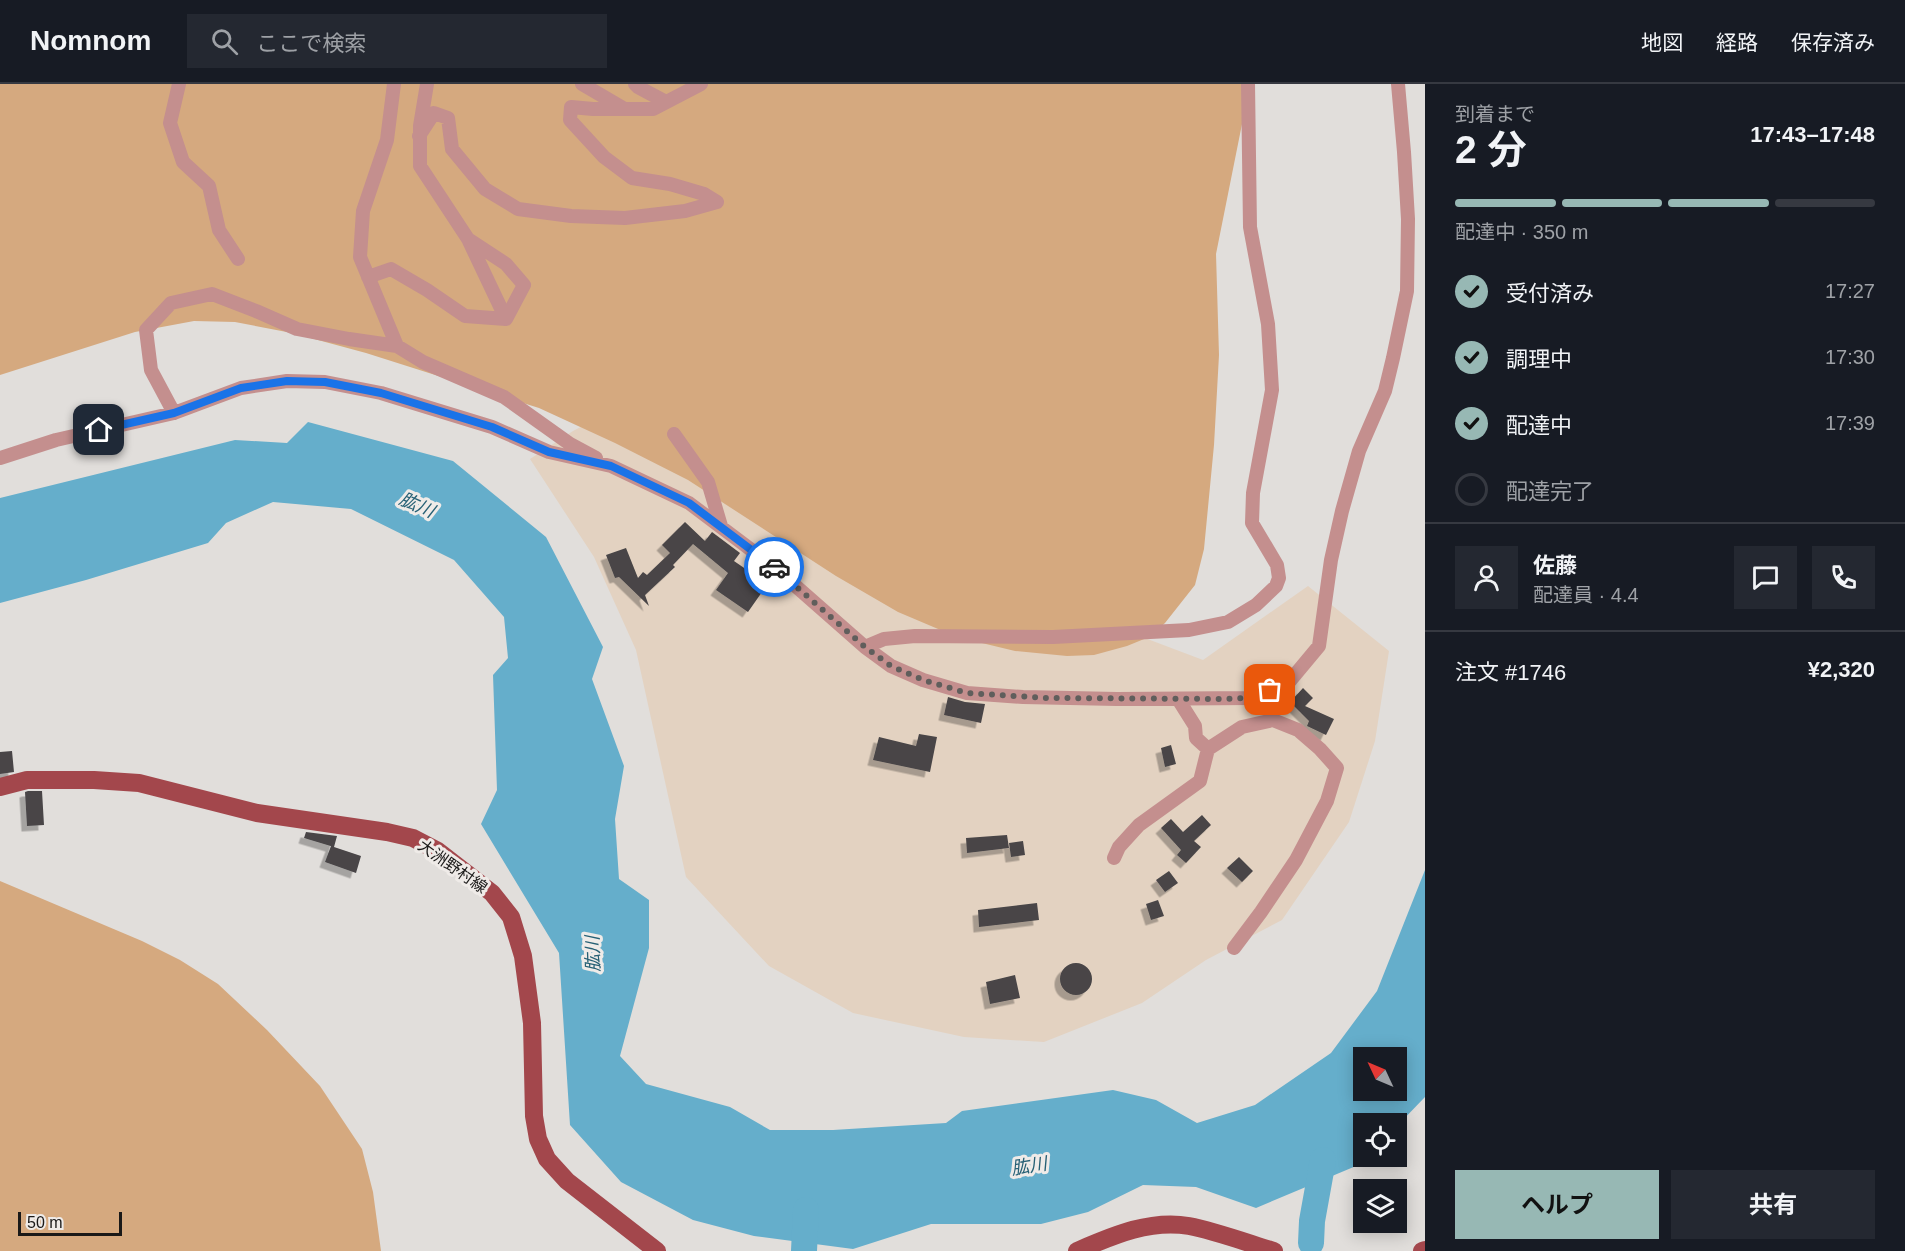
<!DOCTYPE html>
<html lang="ja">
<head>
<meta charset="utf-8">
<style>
	body { margin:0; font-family:Arial,"Noto Sans JP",sans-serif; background:#242831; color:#f1f3f6; height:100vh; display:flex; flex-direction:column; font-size:22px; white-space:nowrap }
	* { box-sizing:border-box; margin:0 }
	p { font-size:20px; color:#9ea1a6 }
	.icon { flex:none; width:33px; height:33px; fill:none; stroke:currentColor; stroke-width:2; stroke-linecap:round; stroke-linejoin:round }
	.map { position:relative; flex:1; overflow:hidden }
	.details { display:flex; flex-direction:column; background:#171b24; width:480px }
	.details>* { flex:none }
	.needle { width:39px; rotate:314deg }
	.fabs { position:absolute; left:1353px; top:963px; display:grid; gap:12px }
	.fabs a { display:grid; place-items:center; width:54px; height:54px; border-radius:0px; background:#171b24; box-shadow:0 3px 15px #0003; font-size:30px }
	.scale { position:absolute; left:18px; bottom:15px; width:104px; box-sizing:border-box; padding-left:6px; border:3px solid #1a1918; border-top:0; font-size:16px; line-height:21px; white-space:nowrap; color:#1a1918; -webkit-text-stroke:4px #efebe8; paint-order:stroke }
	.pin { position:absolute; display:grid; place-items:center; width:51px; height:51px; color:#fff; margin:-26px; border-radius:12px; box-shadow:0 3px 9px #0006 }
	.courier { position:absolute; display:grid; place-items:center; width:60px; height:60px; margin:-30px; border:4px solid #1a73e8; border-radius:50%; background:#fff; color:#222; box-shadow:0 2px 8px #0007 }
	.head em { font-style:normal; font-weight:700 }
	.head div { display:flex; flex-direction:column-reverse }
	.head { display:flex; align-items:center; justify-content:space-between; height:102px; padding:0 30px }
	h1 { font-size:39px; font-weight:700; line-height:45px }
	.bar { display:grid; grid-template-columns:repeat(4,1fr); gap:9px 6px; align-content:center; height:72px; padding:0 30px }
	.bar i { height:8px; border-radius:4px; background:#363941 }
	.bar .active { background:#97b8b4 }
	.bar p { grid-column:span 4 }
	.line { display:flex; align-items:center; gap:15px; padding:0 30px; border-top:2px solid #363941 }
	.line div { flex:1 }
	.round { display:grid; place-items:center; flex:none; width:63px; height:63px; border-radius:0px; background:#242831 }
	ol { padding:0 30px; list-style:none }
	li { display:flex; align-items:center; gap:18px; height:66px }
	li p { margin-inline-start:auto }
	li .icon { padding:6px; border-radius:50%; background:#97b8b4; color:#111; stroke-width:4 }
	li:last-child { color:#9ea1a6 }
	li i { width:33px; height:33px; border:3px solid #363941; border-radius:50% }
	.cta { display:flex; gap:12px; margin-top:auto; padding:12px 30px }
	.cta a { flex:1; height:69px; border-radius:0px; background:#97b8b4; color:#111; font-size:24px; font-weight:700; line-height:69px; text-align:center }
	.cta a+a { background:#242831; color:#f1f3f6 }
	header { display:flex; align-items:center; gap:36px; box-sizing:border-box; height:84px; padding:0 30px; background:#171b24; border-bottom:2px solid #363941 }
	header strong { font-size:28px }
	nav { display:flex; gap:33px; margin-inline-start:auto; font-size:21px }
	.search { width:420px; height:54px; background:#242831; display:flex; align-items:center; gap:15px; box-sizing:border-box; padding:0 21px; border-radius:0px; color:#9ea1a6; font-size:22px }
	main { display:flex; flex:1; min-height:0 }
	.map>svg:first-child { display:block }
</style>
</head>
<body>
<header>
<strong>Nomnom</strong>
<div class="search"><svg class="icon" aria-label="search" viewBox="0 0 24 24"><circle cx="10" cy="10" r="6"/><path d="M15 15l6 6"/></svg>ここで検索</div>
<nav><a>地図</a><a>経路</a><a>保存済み</a></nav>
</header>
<main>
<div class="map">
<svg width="1425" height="1167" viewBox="0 0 1425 1167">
	<defs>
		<filter id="shadow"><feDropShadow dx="-5.5" dy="5.5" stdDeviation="0" flood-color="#0004"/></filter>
	</defs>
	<rect width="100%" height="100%" fill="#e1dedb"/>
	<path fill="#e3d2c1" d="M658 303 1084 531 1203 576 1308 502 1389 567 1375 657 1349 738 1282 836 1206 876 1142 919 1044 958 964 953 853 929 769 882 686 793 636 566 594 473 530 375 573 347Z"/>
	<path fill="#d5a97f" d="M0 0H1250L1216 170 1219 271 1214 361 1204 465 1195 501 1165 539 1149 553 1127 562 1094 571 1067 572 1015 567 957 553 898 528 836 492 688 396 615 359 539 324 366 269 292 249 235 238 194 237 135 248 0 291Z
		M0 797 142 857 180 876 218 900 267 946 320 1002 362 1065 373 1108 381 1167H0Z"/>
	<path fill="#65aecb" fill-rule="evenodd" d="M308 338 453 377 546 453 603 563 592 595 624 682 615 735 619 795 649 816V864L620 972 646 1000 730 1023 770 1046H833L946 1039 962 1027 1113 1006 1156 1016 1197 1039 1255 1021 1331 969 1377 907 1425 786V1013L1397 1042 1396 1040H1364V1072L1365 1073 1356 1082 1256 1124 1196 1103 1143 1101 1088 1128 1041 1140H931L853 1165 754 1152 693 1136 621 1098 570 1041 559 869 481 740 497 706 493 591 508 574 504 533 454 476 351 425 273 418 226 439 208 459 86 496 0 519V414L235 356 287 359ZM1364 974H1396V1006H1364Z"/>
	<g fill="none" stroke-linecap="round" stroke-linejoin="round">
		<path stroke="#65aecb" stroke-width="26" d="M1311 1159 1312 1137 1323 1076
			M804 1167 806 1126"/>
	</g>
	<path fill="#484547" filter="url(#shadow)" d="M685 438 705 457 712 448 740 469 734 477 763 497 758 505 762 508 748 528 716 506 728 489 693 460 673 481 675 483 645 511 649 522 619 493 615 494 606 471 626 464 638 494 643 488 647 491 670 469 662 461Z
		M1303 604 1313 614 1305 622 1334 635 1326 651 1307 642 1309 637 1287 615 1292 616Z
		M948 613 965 618 985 620 981 639 944 631Z
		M919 650 937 653 930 688 873 676 879 653 916 662Z
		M1171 661 1176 680 1165 683 1161 664Z
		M12 667 14 688 0 690V668Z
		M28 707H42L44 741 27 742 25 708Z
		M1202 731 1211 741 1194 757 1201 763 1186 779 1177 771 1181 766 1161 744 1171 735 1183 748Z
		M306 748 337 752 334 763 304 754Z
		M1007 751 1009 764 967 769 966 754Z
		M1023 757 1025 771 1011 773 1009 759Z
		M331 762 361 772 356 789 325 778Z
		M1239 773 1253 787 1242 798 1227 784Z
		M1169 787 1178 799 1165 808 1156 796Z
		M1158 816 1164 832 1151 836 1146 820Z
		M1037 819 1039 836 979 843 978 826Z
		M1060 895a16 16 0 1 1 32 0a16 16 0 1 1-32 0Z
		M1015 891 1020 914 990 920 986 898Z"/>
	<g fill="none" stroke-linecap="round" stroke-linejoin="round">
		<path stroke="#c48f8e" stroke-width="14" d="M179 0 170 39 183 78 209 102 219 146 238 175
			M394 0 387 56 363 127 360 173 397 262
			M582 0 623 24
			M635 0 638 3 666 18
			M419 52 434 29 448 34 452 65 485 105 518 125 571 132 625 134 685 127 717 118 704 110 670 100 632 94 604 73 570 36 571 23 593 25H653L701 0
			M469 157 506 235
			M368 193 391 185 427 206 465 232 506 235 524 201 506 180 468 155 420 82V42L427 0
			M174 329 151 286 146 246 171 219 212 210 256 227 297 245 349 255 397 262 423 278 504 313 570 360 596 374
			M674 350 708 398 721 442
			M0 374 56 356 174 329 241 304 287 297 325 298 381 309 492 343 549 368 611 382 689 419 774 483 865 563 891 582 923 596 967 609 1023 613 1117 615 1251 614 1289 598 1319 562 1331 476 1342 427 1359 367 1385 307 1393 274 1407 207 1408 135 1404 68 1398 0
			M865 563 884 555 915 552 1053 553 1189 546 1228 538 1256 521 1276 502 1279 494 1277 481 1252 439 1253 409 1272 306 1268 240 1250 143 1248 0
			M1178 615 1195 642 1196 654 1208 665 1242 643 1273 636 1298 646 1320 665 1337 684 1327 717 1296 776 1261 828 1234 864
			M1114 774 1119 763 1139 741 1200 697 1208 665"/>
		<path stroke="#a3474c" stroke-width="18" d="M0 703 27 696H94L139 699 257 729 387 748 413 754 438 767 492 809 511 833 523 872 532 939 534 1032 538 1055 547 1075 567 1097 657 1167
			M1077 1167C1112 1152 1150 1135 1189 1142 1215 1147 1248 1159 1274 1167
			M1422 1167 1425 1166"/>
	</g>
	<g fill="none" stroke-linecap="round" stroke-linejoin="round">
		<path stroke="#605e5c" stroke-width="6" stroke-dasharray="0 10.8" d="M774 483 865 563 891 582 923 596 967 609 1047 614 1220 615 1251 614 1270 606"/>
		<path stroke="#1a73e8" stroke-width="8" d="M99 346 174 329 241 304 287 297 325 298 381 309 492 343 549 368 611 382 689 419 774 483"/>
	</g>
	<g text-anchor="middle" stroke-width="6" stroke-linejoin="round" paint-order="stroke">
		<g font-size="16" fill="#1a1918" stroke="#efebe8">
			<text transform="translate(453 782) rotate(35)" y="6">大洲野村線</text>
		</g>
		<g font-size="18" font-style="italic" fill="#266075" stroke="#efebe8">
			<text transform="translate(417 421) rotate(24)" y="6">肱川</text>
			<text transform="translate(593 870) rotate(-92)" y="6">肱川</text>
			<text transform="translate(1029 1082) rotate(-9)" y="6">肱川</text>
		</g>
	</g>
</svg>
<div class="fabs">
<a><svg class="needle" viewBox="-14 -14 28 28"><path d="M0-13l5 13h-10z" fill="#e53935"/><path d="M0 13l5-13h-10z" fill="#9ea1a6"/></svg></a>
<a><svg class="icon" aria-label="locate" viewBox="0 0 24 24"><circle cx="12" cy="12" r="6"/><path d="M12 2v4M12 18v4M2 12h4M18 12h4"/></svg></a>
<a><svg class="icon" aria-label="layers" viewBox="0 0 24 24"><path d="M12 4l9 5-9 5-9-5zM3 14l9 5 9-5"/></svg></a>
</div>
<div class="scale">50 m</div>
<div class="pin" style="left:1270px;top:606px;background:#ea580c"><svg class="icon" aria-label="bag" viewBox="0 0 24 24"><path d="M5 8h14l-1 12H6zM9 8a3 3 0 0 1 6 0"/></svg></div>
<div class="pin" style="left:99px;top:346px;background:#1f2937"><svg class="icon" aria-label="home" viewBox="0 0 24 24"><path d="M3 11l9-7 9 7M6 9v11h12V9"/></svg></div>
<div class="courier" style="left:774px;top:483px"><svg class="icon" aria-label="car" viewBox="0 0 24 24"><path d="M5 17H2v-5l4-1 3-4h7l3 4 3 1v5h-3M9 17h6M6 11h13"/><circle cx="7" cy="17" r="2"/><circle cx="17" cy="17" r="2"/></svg></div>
</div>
<section class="details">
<div class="head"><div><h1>2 分</h1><p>到着まで</p></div><em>17:43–17:48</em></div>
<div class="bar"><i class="active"></i><i class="active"></i><i class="active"></i><i></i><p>配達中 · 350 m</p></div>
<ol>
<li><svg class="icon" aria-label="check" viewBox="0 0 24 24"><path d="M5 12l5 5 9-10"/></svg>受付済み<p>17:27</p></li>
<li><svg class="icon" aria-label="check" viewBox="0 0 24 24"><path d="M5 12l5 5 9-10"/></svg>調理中<p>17:30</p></li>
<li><svg class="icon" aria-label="check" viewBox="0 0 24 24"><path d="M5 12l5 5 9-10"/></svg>配達中<p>17:39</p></li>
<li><i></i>配達完了</li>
</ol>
<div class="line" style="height:108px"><a class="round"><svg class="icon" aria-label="person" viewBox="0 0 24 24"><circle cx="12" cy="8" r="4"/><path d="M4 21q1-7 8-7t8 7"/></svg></a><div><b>佐藤</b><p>配達員 · 4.4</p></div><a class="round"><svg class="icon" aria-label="chat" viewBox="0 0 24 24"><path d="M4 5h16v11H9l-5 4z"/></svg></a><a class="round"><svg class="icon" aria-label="phone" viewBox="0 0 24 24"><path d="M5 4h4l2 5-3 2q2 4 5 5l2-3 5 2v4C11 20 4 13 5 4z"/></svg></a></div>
<div class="line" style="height:78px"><div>注文 #1746</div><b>¥2,320</b></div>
<div class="cta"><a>ヘルプ</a><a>共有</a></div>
</section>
</main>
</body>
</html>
